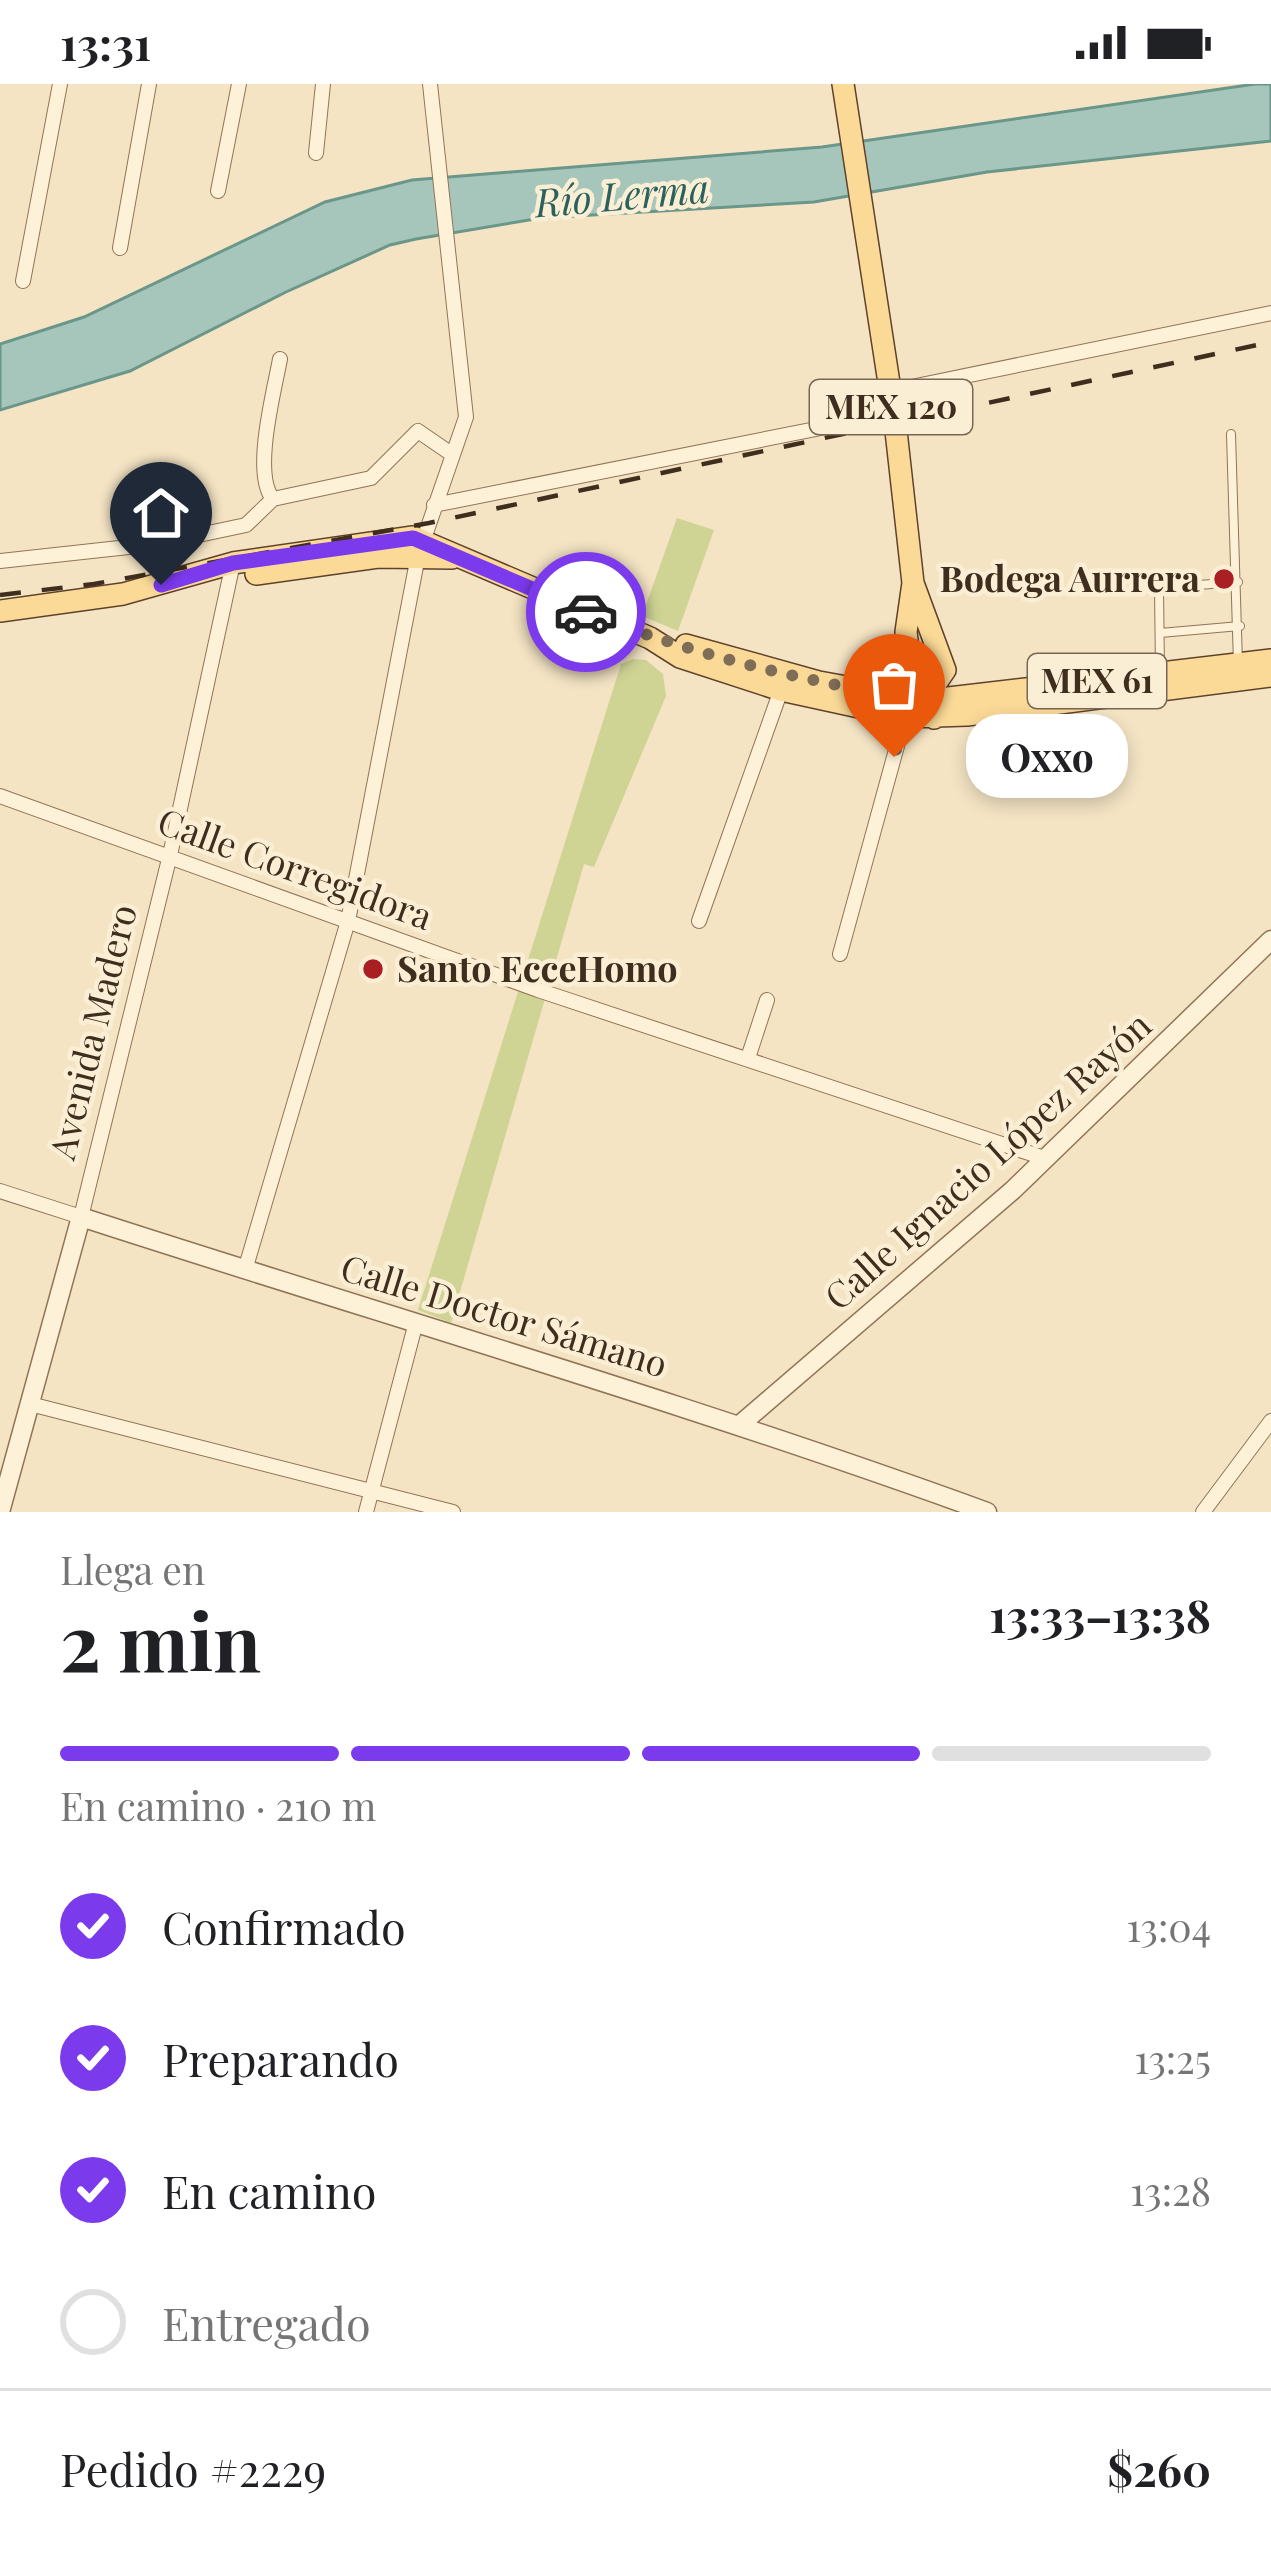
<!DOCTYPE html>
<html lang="es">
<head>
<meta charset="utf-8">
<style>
	body { margin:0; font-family:"Playfair Display",serif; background:#f2f2f2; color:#202124; height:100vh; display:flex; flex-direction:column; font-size:45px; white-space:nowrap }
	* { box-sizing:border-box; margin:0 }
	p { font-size:39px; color:#757577 }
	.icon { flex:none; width:66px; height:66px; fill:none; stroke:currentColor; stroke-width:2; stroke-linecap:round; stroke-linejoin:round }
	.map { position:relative; height:1428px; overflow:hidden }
	.sheet { display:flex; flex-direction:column; background:#fff; flex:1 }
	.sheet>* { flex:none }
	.pin { position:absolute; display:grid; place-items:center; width:102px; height:102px; color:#fff; margin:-123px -51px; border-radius:50% 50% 50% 0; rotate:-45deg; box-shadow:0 0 12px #0007 }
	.pin .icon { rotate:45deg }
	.courier { position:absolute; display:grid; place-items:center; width:120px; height:120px; margin:-60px; border:9px solid #7c3aed; border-radius:50%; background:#fff; color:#222; box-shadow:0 3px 15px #0007 }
	.bubble { position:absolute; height:84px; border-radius:36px; background:#fff; box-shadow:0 6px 18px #0003; font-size:39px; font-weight:700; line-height:84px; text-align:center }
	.overview em { font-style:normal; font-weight:700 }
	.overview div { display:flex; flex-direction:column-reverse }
	.overview { display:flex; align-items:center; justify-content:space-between; height:204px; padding:0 60px }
	h1 { font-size:78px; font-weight:700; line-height:90px }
	.bar { display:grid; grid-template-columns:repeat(4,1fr); gap:18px 12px; align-content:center; height:144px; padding:0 60px }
	.bar i { height:15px; border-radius:9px; background:#e0e0e0 }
	.bar .selected { background:#7c3aed }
	.bar p { grid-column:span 4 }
	.line { display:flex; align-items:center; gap:30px; padding:0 60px; border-top:3px solid #e0e0e0 }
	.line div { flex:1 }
	ol { padding:0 60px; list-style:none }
	li { display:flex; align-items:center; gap:36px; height:132px }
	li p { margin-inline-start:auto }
	li .icon { padding:12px; border-radius:50%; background:#7c3aed; color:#fff; stroke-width:4 }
	li:last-child { color:#757577 }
	li i { width:66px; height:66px; border:6px solid #e0e0e0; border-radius:50% }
	.status { display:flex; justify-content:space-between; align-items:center; height:84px; padding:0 60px; background:#fff; direction:ltr }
	.status svg { height:33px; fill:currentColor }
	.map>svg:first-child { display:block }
</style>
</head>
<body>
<div class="status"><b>13:31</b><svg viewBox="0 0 49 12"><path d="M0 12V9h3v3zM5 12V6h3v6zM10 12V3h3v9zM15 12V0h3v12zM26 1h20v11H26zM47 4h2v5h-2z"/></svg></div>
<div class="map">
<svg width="1271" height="1428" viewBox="0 0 1271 1428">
	<rect width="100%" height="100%" fill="#f4e4c4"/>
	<path fill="#cfd495" d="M677 434 714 446 678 547 642 532Z
		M633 575 646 576 663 590 666 612 594 783 584 780 451 1239 418 1226 621 580Z"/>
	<path fill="#a6c6bc" stroke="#6b968a" stroke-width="3" d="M1255 0H1271V57L987 88 814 118 541 134 416 155 390 161 286 208 130 287 0 326V260L84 233 325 118 412 96 822 63Z"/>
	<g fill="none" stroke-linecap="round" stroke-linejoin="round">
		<g stroke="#917457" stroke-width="10">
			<path id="service" d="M1231 350 1238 580
				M1160 549 1240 542
				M1160 588 1159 504 1238 498"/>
		</g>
		<g stroke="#917457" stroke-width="16">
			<path id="minor" d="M316 69 323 0
				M218 107 239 0
				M120 164 149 0
				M23 197 60 0
				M273 415C252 390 274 308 280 275
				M434 421 851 338 916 302 1271 229
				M0 477 156 460 246 441 273 415 371 394 418 347 450 369
				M0 712 538 906 1047 1075
				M699 837 781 606
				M840 870 905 633
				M748 974 767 916
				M0 1107 81 1133 170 771 233 479
				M245 1186 348 837 418 472 466 333 430 0
				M34 1321 453 1428
				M366 1428 415 1242
				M1203 1428 1271 1337"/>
		</g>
		<g stroke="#917457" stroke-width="21">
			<path id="tertiary" d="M742 1339 1013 1106 1271 856
				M0 1428 81 1133C383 1231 688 1319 987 1428"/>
		</g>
		<g stroke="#5f422c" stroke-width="24">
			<path id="primary" d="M843 0 895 338 913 499 906 548 911 588 934 634
				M256 490 378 473 452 474
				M913 499 945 586 920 622
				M0 527 123 510 233 479 413 453 650 554 680 573 781 606 905 633 967 631 1271 592
				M686 561 819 598 923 617 1271 576
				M868 608 894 587 906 558"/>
		</g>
		<use href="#service" stroke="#fdf1d8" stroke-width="8"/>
		<use href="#minor" stroke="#fdf1d8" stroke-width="14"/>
		<use href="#tertiary" stroke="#fdf1d8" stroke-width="18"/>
		<use href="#primary" stroke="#fbd997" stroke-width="21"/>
		<path stroke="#3f2d1d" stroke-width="4.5" stroke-dasharray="21 21" stroke-linecap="butt" d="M0 511 94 500 429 439 1271 258"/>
	</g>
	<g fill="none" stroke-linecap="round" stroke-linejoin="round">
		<path stroke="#7e6d57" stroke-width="12" stroke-dasharray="0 21.6" d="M586 528C692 571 809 598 923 617L914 633H905L894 673"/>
		<path stroke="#7c3aed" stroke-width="15" d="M161 501 233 479 413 454 586 528"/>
	</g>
	<g fill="#a91f24" stroke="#faeed4" stroke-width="4.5">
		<circle cx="1224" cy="495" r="12"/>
		<circle cx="373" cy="885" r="12"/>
	</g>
	<g text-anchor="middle" stroke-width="9" stroke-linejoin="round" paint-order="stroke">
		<g fill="#faeed4" stroke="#776754" stroke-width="3">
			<rect x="810" y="296" width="162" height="54" rx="9"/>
			<rect x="1028" y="570" width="138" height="54" rx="9"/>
		</g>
		<g font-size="33" font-weight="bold" fill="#3f2d1d">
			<text x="891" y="335">MEX 120</text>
			<text x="1097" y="609">MEX 61</text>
		</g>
		<g font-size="36" font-weight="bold" fill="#3f2d1d" stroke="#faeed4" text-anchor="end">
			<text x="1200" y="508">Bodega Aurrera</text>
			<text x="397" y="898" text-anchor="start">Santo EcceHomo</text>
		</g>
		<g font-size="36" fill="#3f2d1d" stroke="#faeed4">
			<text transform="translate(295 785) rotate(20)" y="13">Calle Corregidora</text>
			<text transform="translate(93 948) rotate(-76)" y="13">Avenida Madero</text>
			<text transform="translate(988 1077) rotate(-42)" y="13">Calle Ignacio López Rayón</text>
			<text transform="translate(504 1232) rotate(17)" y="13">Calle Doctor Sámano</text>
		</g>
		<g font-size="39" font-style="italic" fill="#2a615c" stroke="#faeed4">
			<text transform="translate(622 112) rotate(-5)" y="14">Río Lerma</text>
		</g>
	</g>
</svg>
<div class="pin" style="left:894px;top:673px;background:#ea580c"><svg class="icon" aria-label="bag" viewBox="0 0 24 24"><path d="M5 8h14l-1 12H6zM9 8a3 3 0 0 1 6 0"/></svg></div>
<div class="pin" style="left:161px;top:501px;background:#1f2937"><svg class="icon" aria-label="home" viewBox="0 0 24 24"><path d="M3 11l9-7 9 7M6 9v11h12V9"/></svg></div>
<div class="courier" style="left:586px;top:528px"><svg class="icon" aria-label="car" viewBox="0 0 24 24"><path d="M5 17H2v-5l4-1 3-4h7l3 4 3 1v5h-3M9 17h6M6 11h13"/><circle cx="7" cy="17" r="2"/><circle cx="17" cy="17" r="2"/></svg></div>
<div class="bubble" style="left:966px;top:630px;width:162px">Oxxo</div>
</div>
<section class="sheet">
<div class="overview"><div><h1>2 min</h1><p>Llega en</p></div><em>13:33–13:38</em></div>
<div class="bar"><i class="selected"></i><i class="selected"></i><i class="selected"></i><i></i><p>En camino · 210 m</p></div>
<ol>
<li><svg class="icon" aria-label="check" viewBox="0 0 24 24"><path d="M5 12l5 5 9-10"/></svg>Confirmado<p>13:04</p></li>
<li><svg class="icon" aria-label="check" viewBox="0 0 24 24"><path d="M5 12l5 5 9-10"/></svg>Preparando<p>13:25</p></li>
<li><svg class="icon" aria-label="check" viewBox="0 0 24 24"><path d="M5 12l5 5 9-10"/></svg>En camino<p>13:28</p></li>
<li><i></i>Entregado</li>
</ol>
<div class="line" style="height:156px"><div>Pedido #2229</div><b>$260</b></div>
</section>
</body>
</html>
